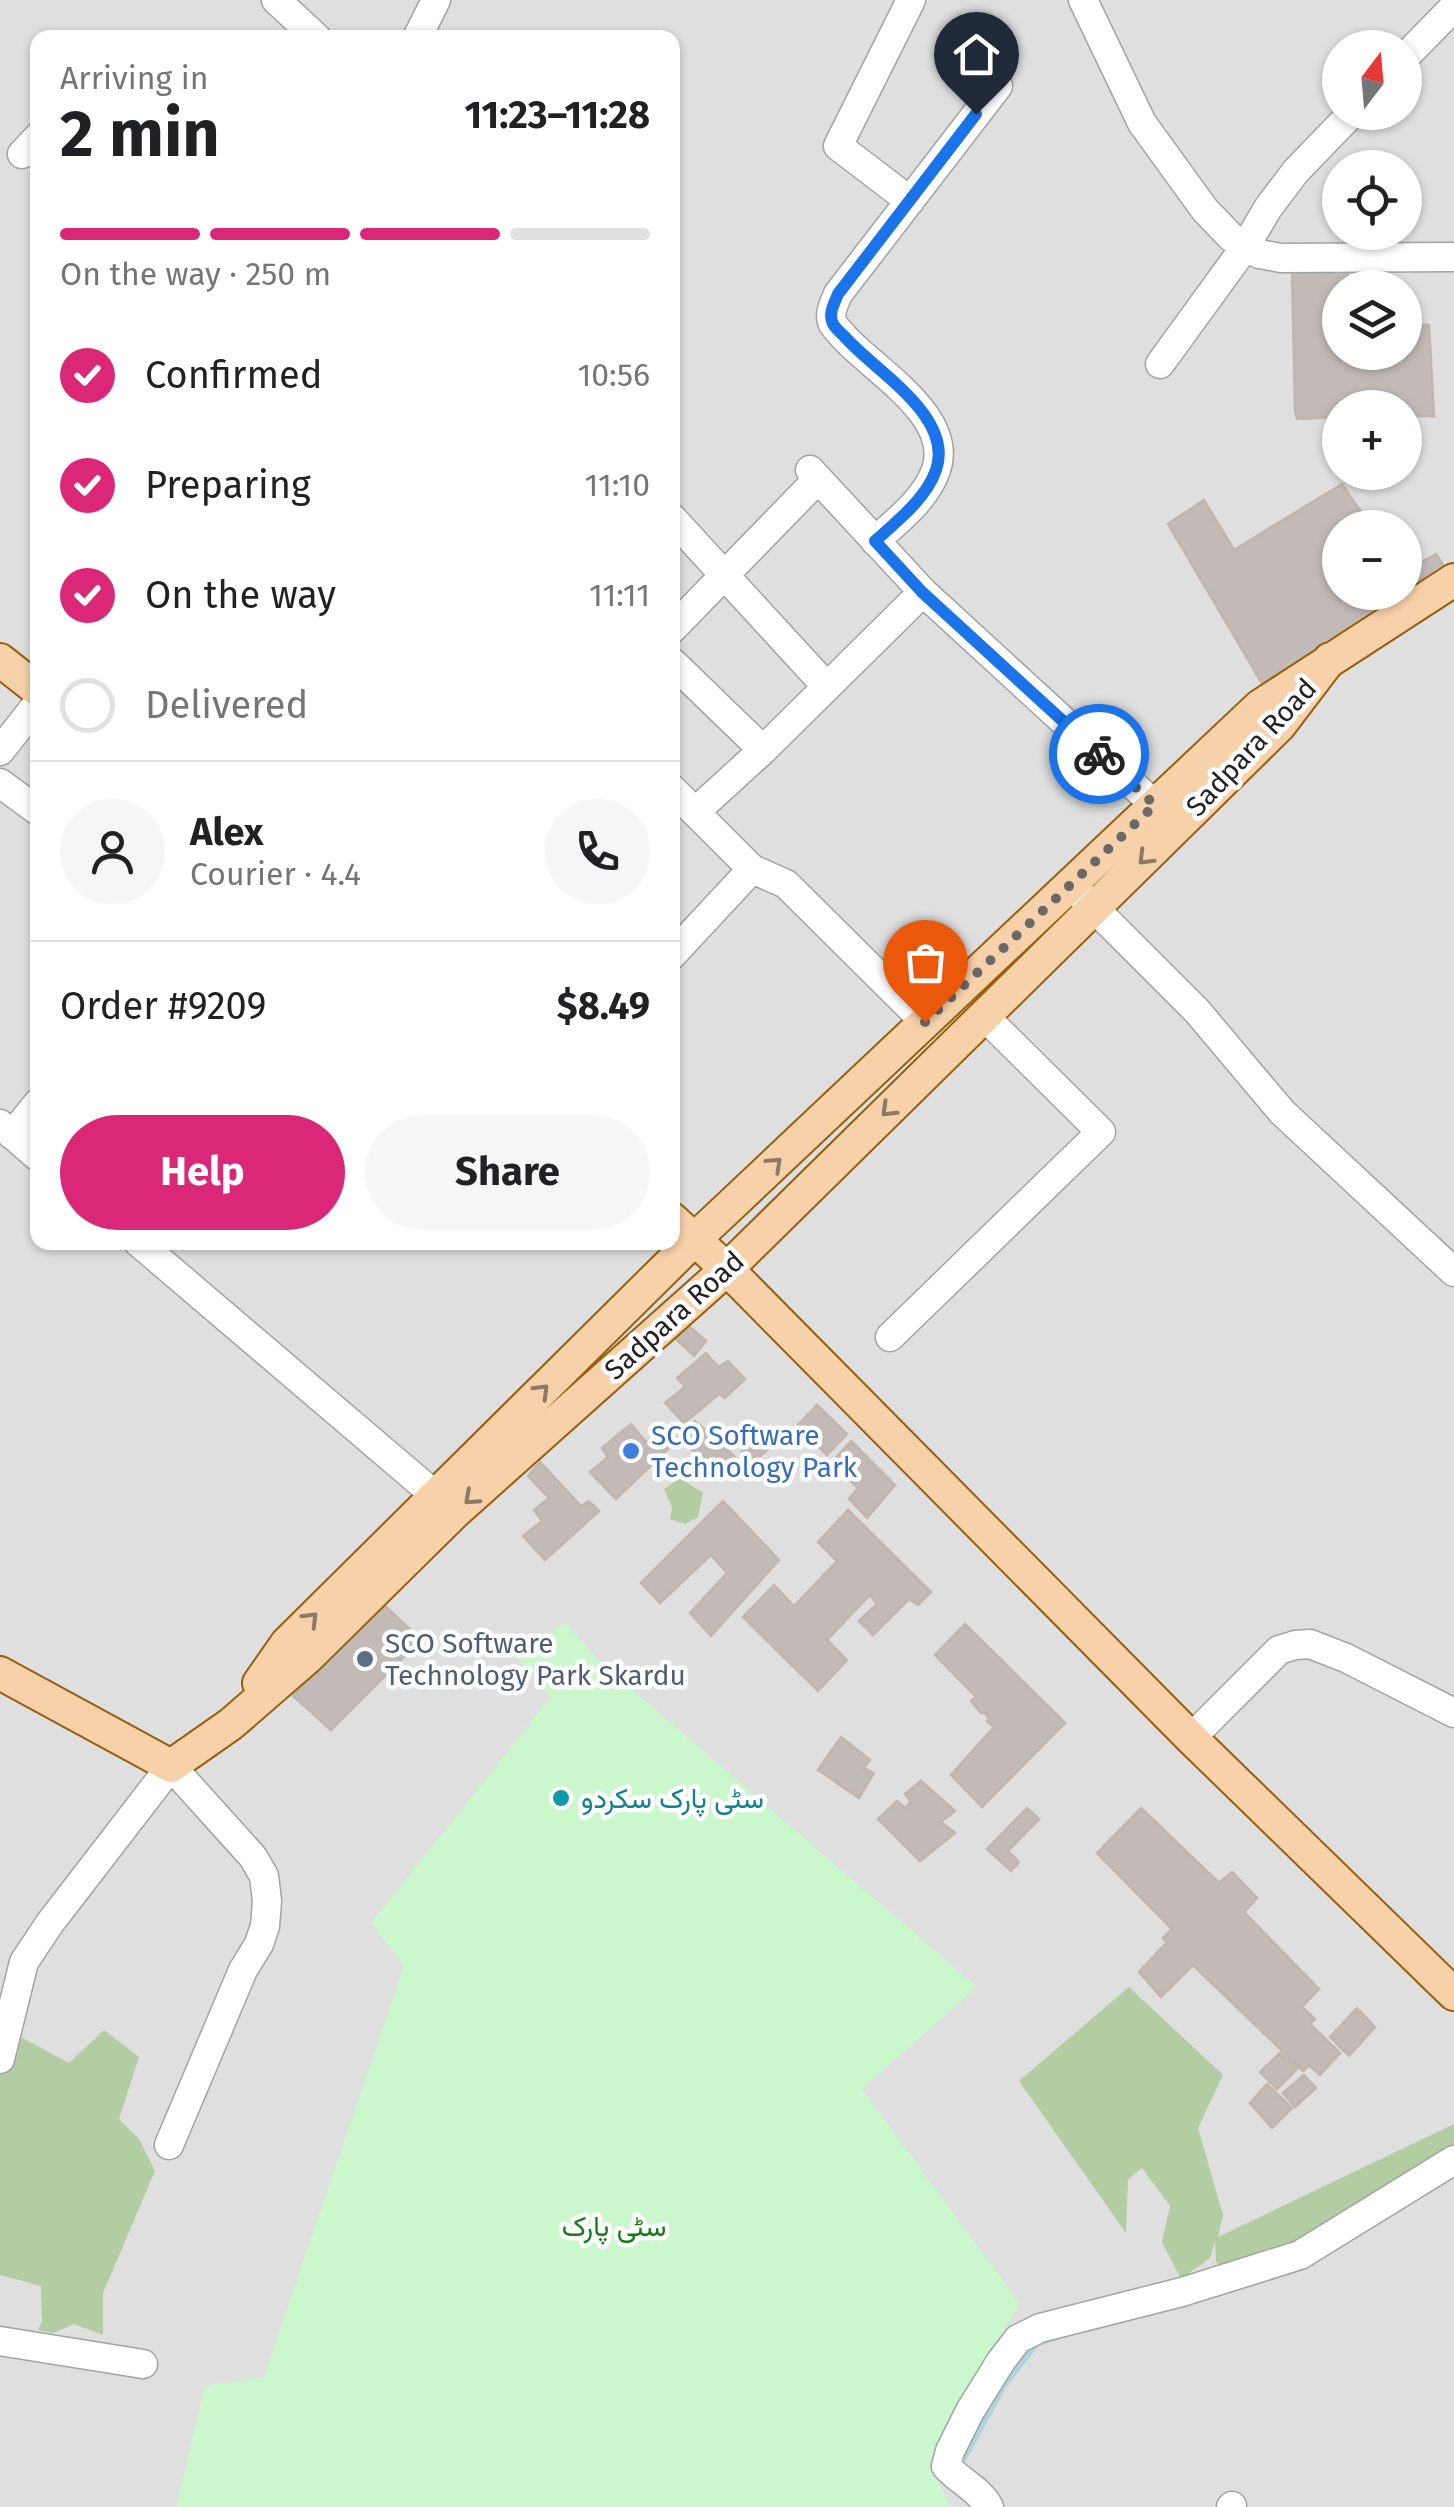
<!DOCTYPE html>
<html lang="en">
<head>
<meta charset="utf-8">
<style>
	body { margin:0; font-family:"Fira Sans",Vazirmatn,sans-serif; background:#f6f6f6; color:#202124; height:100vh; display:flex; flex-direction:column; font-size:38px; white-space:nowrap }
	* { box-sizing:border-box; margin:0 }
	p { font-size:32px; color:#757577 }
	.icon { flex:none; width:55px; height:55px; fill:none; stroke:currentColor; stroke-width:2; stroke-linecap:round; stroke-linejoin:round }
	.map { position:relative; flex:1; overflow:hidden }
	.panel { position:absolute; left:30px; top:30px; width:650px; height:1220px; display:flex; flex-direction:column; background:#fff; border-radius:20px; box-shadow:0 2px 8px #0004 }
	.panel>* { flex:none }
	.needle { width:65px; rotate:16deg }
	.fabs { position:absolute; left:1322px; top:30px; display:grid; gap:20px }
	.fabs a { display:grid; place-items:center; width:100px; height:100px; border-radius:50%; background:#fff; box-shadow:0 2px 8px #0004; font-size:50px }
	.pin { position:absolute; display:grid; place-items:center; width:85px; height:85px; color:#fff; margin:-102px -42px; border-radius:50% 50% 50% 0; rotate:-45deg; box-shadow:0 0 10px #0007 }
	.pin .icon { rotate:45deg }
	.courier { position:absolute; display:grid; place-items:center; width:100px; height:100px; margin:-50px; border:8px solid #1a73e8; border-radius:50%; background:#fff; color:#222; box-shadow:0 2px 12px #0007 }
	.headline em { font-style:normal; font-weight:700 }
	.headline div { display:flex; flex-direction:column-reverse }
	.headline { display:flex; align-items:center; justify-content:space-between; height:170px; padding:0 30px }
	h1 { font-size:65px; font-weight:700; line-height:75px }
	.bar { display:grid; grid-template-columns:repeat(4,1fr); gap:15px 10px; align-content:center; height:120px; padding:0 30px }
	.bar i { height:12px; border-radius:8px; background:#e0e0e0 }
	.bar .active { background:#db2777 }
	.bar p { grid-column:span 4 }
	.line { display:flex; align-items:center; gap:25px; padding:0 30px; border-top:2px solid #e0e0e0 }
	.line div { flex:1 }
	.round { display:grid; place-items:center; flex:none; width:105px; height:105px; border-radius:52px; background:#f6f6f6 }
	ol { padding:0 30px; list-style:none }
	li { display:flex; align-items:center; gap:30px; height:110px }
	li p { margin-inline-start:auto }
	li .icon { padding:10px; border-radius:50%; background:#db2777; color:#fff; stroke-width:4 }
	li:last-child { color:#757577 }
	li i { width:55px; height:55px; border:5px solid #e0e0e0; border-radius:50% }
	.primary-button { display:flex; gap:20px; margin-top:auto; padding:20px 30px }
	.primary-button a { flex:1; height:115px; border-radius:60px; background:#db2777; color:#fff; font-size:40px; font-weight:700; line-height:115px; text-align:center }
	.primary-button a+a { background:#f6f6f6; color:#202124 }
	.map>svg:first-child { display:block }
</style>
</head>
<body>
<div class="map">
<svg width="1454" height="2507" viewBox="0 0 1454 2507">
	<rect width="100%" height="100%" fill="#f1eee9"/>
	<path fill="#e0dfdf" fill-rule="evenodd" d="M0 0H1454V2507H0ZM38 38H672V1242H38ZM1340 48H1405V112H1340ZM1340 168H1405V232H1340ZM1340 288H1405V352H1340ZM1340 408H1405V472H1340ZM1340 528H1405V592H1340Z"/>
	<path fill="#b1cda1" d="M680 1478 703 1493 698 1517 685 1524 670 1519 672 1507 664 1489Z
		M1129 1987 1223 2075 1198 2128 1223 2215 1218 2237 1454 2124V2146L1298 2247 1226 2270 1216 2262 1215 2242 1210 2258 1181 2279 1162 2242 1170 2206 1142 2168 1128 2179 1126 2233 1019 2081Z
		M104 2030 139 2057 119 2119 139 2139 155 2171 103 2293V2335L74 2324 53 2333 38 2330 42 2320 41 2286 0 2275V2076L17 2035 69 2063Z"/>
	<path fill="#cbf7cc" d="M566 1623 600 1662 977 1987 862 2089 1020 2304 956 2404 929 2464 951 2507H176L205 2386 264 2377 404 1966 371 1923 551 1697 517 1658Z"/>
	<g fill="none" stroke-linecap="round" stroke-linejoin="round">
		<path stroke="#add4db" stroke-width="6" d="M959 2467 1003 2387 1036 2344 1057 2337"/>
	</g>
	<path fill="#c2bab6" stroke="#c2b5ac" stroke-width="2.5" d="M1292 268H1348L1347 288H1340V352H1405V324L1429 325 1434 416H1405V408H1340V417L1297 419 1295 411Z
		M1342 484 1372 528H1340V592H1405V572L1436 554 1451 577 1267 692 1168 524 1204 500 1234 550Z
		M685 1323 706 1341 694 1356 672 1335Z
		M706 1353 718 1367 728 1361 745 1379 725 1398 719 1394 684 1423 665 1403 685 1387 677 1378Z
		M817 1405 847 1434 827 1455 797 1426Z
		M695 1421 735 1457 718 1475 679 1437Z
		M631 1424 646 1442 654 1436 668 1449 616 1499 590 1472 608 1457 602 1448Z
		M759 1434 772 1445 752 1464 741 1452Z
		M851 1441 895 1485 867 1518 849 1499 858 1488 832 1462Z
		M540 1462 581 1506 589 1501 599 1511 545 1560 523 1536 542 1521 534 1510 549 1498 528 1476Z
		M723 1501 779 1560 711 1636 690 1613 727 1573 711 1555 660 1603 641 1583Z
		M848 1510 931 1592 918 1605 909 1599 873 1635 859 1621 877 1604 870 1595 827 1640 847 1660 818 1691 743 1617 774 1585 794 1606 837 1561 818 1542Z
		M382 1603 421 1640 331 1730 293 1696Z
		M965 1624 1065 1723 982 1807 951 1775 994 1727 987 1721 989 1718 984 1712 981 1713 971 1701 976 1697 935 1655Z
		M841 1737 870 1760 864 1768 874 1773 859 1798 818 1770Z
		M921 1781 955 1811 941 1822 955 1833 920 1861 878 1819 897 1801 905 1808 911 1802 905 1794Z
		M1027 1808 1039 1819 1008 1851 1019 1862 1011 1871 987 1849Z
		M1141 1808 1219 1883 1232 1872 1257 1898 1244 1912 1319 1989 1302 2007 1315 2019 1310 2024 1340 2053 1320 2075 1309 2065 1303 2071 1193 1965 1161 1997 1139 1972 1167 1942 1163 1938 1172 1929 1097 1853Z
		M1357 2008 1375 2027 1349 2056 1330 2037Z
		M1280 2053 1297 2069 1277 2089 1260 2072Z
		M1304 2075 1316 2088 1295 2107 1283 2093Z
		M1267 2084 1292 2108 1272 2128 1250 2103Z"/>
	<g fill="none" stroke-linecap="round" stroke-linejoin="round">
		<g stroke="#a3a3a3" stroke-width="31">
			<path id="minor" d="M276 0 317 38
				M1083 0 1142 123 1205 210 1231 237 1245 247 1259 254 1281 258 1454 257
				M417 38 436 0
				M1405 57 1454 7
				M22 154 38 137
				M910 201 838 146 911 0
				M1160 364 1245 247 1268 208 1296 171 1353 112
				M810 470 923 592 1155 805
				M672 518 827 687
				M875 541C897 521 926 499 936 470 955 416 873 370 843 336 840 332 836 329 833 324 828 314 834 304 838 294L998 86
				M672 629 818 479
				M672 662 763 750
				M0 751 38 703
				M0 783 38 811
				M672 789 752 869 672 955
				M695 812 763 750 923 592
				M752 869 786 884 925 1022
				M1079 893 1197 1011 1282 1112 1454 1272
				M0 1124 38 1157
				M12 1135 38 1103
				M138 1242 436 1496
				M890 1337 1101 1132 984 1016
				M1191 1738 1279 1650 1295 1645 1310 1644 1346 1658 1454 1713
				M0 2059 24 1962 50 1923 171 1766 253 1857 264 1876 267 1901 265 1926 259 1944 243 1970 169 2145
				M0 2341 143 2364
				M989 2507C979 2489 959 2481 946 2466L950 2451 970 2411 1001 2361 1018 2339 1040 2328 1182 2292 1300 2255 1454 2160
				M1231 2507 1232 2506"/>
		</g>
		<g stroke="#955f0b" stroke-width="36">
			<path id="major" d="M0 660 38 690
				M672 1219 727 1269 1191 1738 1454 1994
				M0 1673 171 1766 231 1724 307 1658 455 1512 727 1269 1279 726 1330 659
				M259 1683 287 1643 695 1239 1260 706 1454 580"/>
		</g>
		<use href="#minor" stroke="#fff" stroke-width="28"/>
		<use href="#major" stroke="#f6d1a9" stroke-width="32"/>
	</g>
	<defs><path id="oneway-chevron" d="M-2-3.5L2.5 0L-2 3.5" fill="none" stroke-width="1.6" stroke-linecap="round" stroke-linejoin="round" transform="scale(2.5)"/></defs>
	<g stroke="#8c7a66">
		<use href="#oneway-chevron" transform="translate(1145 858) rotate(135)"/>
		<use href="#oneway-chevron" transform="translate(888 1110) rotate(136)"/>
		<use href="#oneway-chevron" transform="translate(775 1164) rotate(-43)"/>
		<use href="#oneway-chevron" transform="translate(542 1391) rotate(-45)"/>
		<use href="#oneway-chevron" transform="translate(471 1498) rotate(138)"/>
		<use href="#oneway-chevron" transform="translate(311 1619) rotate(-45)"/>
	</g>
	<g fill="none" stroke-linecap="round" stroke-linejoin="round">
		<path stroke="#6a6968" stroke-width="10" stroke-dasharray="0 18" d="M925 1022 1155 805 1099 754"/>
		<path stroke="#1a73e8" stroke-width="12" d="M976 114 838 294C834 304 828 314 833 324 836 329 840 332 844 336 873 370 955 416 936 470 926 499 897 521 875 541L922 592 1099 754"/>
	</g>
	<circle fill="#3f7fe0" stroke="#fff" stroke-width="4" cx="631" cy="1451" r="10"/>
	<circle fill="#5c6f8a" stroke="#fff" stroke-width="4" cx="365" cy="1659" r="10"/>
	<circle fill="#0f9aa8" stroke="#fff" stroke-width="4" cx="561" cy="1798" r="10"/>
	<g text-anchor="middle" stroke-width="9" stroke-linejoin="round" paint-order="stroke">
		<g font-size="28" fill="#222" stroke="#fff">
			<text transform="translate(1251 747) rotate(-47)" y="10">Sadpara Road</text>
			<text transform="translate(674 1315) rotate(-42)" y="10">Sadpara Road</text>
		</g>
		<g font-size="28" fill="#366cbe" stroke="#fff" text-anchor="start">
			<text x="651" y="1445">SCO Software<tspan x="651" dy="32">Technology Park</tspan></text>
		</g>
		<g font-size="28" fill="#4e5e75" stroke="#fff" text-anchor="start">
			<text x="385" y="1653">SCO Software<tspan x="385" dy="32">Technology Park Skardu</tspan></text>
		</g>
		<g font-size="28" fill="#0d838f" stroke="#fff" text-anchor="start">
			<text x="581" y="1808">سٹی پارک سکردو</text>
		</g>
		<g font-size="28" fill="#147c17" stroke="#fff">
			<text x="614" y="2236">سٹی پارک</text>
		</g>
	</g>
</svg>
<div class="fabs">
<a><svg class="needle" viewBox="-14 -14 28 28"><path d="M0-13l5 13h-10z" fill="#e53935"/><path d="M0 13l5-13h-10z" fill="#757577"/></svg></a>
<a><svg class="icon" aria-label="locate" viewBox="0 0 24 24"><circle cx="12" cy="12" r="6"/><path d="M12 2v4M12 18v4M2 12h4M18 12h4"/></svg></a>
<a><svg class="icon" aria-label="layers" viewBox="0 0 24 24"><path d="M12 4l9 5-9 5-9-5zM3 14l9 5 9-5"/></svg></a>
<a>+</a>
<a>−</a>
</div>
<div class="pin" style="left:925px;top:1022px;background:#ea580c"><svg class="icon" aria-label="bag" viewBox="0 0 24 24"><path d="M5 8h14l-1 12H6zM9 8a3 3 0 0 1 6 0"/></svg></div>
<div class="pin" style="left:976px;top:114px;background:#1f2937"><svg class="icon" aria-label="home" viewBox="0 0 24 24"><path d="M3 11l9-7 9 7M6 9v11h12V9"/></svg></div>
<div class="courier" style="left:1099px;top:754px"><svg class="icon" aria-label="bike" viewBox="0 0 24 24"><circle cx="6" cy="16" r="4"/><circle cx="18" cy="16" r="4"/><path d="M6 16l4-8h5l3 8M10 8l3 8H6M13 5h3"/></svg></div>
<section class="panel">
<div class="headline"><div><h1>2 min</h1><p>Arriving in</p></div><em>11:23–11:28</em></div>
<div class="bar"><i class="active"></i><i class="active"></i><i class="active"></i><i></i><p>On the way · 250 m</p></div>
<ol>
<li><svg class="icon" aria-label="check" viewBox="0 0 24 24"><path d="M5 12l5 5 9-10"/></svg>Confirmed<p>10:56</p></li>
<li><svg class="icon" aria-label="check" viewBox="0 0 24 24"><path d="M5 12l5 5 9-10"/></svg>Preparing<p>11:10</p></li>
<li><svg class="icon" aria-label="check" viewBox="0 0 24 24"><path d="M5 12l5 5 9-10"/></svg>On the way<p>11:11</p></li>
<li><i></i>Delivered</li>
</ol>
<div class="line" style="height:180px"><a class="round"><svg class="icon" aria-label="person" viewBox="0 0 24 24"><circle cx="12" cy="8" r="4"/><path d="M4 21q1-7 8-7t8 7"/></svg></a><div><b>Alex</b><p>Courier · 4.4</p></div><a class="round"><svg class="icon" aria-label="phone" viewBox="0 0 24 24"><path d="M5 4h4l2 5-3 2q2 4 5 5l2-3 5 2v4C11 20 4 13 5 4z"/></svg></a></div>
<div class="line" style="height:130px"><div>Order #9209</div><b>$8.49</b></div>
<div class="primary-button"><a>Help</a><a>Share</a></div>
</section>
</div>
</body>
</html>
